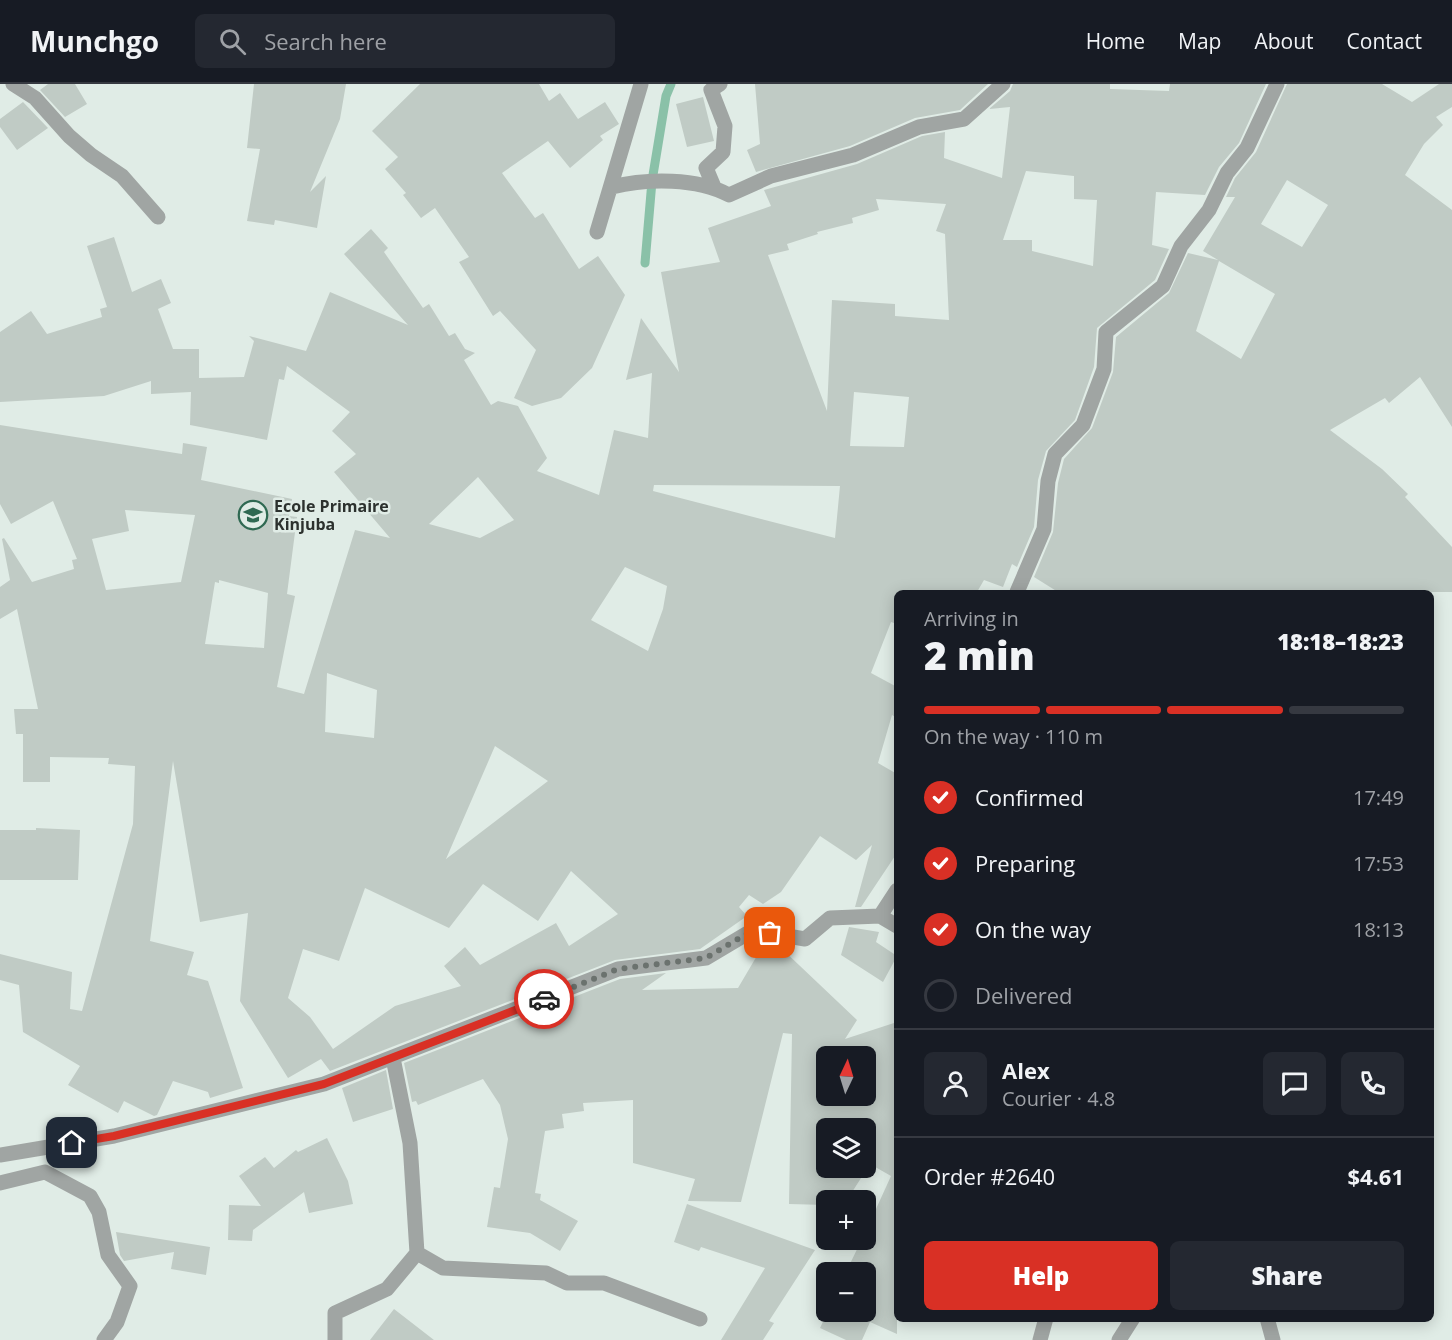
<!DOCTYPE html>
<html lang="en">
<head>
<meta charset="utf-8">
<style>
	body { margin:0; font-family:"Open Sans",sans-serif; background:#242831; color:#f1f3f6; height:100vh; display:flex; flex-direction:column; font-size:22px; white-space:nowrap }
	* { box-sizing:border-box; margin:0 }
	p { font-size:20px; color:#9ea1a6 }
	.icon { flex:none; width:33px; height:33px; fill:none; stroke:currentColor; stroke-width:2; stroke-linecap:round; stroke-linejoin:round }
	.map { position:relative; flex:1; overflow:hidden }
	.drawer { position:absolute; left:894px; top:506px; width:540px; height:732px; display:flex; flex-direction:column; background:#171b24; border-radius:9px; box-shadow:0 3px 15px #0003 }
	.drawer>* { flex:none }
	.needle { width:39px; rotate:4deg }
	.tools { position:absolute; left:816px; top:962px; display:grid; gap:12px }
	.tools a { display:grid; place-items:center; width:60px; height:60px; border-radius:9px; background:#171b24; box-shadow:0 3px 15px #0003; font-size:30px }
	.pin { position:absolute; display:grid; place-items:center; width:51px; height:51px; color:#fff; margin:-26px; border-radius:12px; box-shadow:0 3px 9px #0006 }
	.courier { position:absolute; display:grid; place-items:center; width:60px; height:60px; margin:-30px; border:4px solid #d93025; border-radius:50%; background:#fff; color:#222; box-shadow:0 2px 8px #0007 }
	.headline em { font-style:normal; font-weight:800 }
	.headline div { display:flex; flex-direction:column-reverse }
	.headline { display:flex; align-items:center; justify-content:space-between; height:102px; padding:0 30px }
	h1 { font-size:39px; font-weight:800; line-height:45px }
	.bar { display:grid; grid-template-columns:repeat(4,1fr); gap:9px 6px; align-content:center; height:72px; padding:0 30px }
	.bar i { height:8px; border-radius:4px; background:#363941 }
	.bar .on { background:#d93025 }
	.bar p { grid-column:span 4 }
	.line { display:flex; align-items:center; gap:15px; padding:0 30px; border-top:2px solid #363941 }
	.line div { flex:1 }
	.round { display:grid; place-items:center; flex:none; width:63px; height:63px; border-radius:9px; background:#242831 }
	ol { padding:0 30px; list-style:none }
	li { display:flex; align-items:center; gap:18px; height:66px }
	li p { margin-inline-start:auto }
	li .icon { padding:6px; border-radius:50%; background:#d93025; color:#fff; stroke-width:4 }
	li:last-child { color:#9ea1a6 }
	li i { width:33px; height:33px; border:3px solid #363941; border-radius:50% }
	.cta { display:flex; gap:12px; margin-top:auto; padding:12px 30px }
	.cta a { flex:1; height:69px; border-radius:9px; background:#d93025; color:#fff; font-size:24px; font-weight:800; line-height:69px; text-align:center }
	.cta a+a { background:#242831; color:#f1f3f6 }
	header { display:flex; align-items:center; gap:36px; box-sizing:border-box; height:84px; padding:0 30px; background:#171b24; border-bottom:2px solid #363941 }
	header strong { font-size:28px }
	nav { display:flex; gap:33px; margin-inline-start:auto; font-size:21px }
	.search { width:420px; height:54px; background:#242831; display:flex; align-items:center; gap:15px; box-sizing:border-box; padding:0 21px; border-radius:9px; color:#9ea1a6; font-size:22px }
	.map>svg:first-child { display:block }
</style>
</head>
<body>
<header>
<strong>Munchgo</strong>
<div class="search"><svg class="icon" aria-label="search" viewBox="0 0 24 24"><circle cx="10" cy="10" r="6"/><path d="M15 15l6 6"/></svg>Search here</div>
<nav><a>Home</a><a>Map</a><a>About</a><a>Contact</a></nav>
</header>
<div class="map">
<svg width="1452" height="1256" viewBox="0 0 1452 1256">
	<rect width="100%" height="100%" fill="#e0ece6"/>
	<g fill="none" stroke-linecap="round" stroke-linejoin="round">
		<path stroke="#8ac1a8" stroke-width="9" d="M645 179 652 97 666 12 671 0"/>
	</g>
	<path fill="#c0cbc5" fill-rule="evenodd" d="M48 0H75L87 20 65 33 40 6Z
		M254 0H346L340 35 310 108 326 92 317 144 275 136 274 141 247 137 260 65 247 64Z
		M420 0H539L549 17 560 9 578 35 605 18 619 40 600 52 603 56 570 84 548 57 502 89 535 134 543 129 579 185 598 172 625 211 592 284 561 314 532 322 514 314 536 266 500 227 493 232 459 178 469 173 435 124 421 134 403 111 406 109 385 85 398 73 372 47Z
		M755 0H988L960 26 915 34 850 62 756 88 747 66 760 60Z
		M1013 0H1110V5L1169 7 1170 0H1266L1239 59 1219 83 1205 111 1156 108 1152 161 1169 165 1155 196 1097 244 1094 283 1075 336 1046 367 1038 396 1034 443 1017 483 1012 480 1003 503 984 496 977 508H897V540L891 538 871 589 897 603V634L892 631 878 679 897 690V769L861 823H855L872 761 856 776 820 752 781 808 763 820 749 811 739 823 747 832 700 865 615 876 330 987 321 975 288 994 240 917 248 829 200 838 173 677 150 857 194 868 187 891 208 897 243 1004 210 1014 208 1008 173 997 157 1031 154 1032 124 1017 118 1029 68 1001 80 982 23 948 19 901 0 896V870L72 888 70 925 82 927 133 740 135 682 108 680 109 674 50 673V698H23V650H16L14 625H38L17 525 0 535V503L10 496 2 455 4 454 32 498 74 485 72 476 77 475 53 417 11 440 0 420V341L182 370 183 359 207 363 201 396 292 415 289 432 297 433 287 510 295 512 277 603 304 610 355 446 390 454 334 388 356 370 332 347 350 328 287 282 284 296 279 295 267 356 190 341 191 308 151 310V297L104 312 0 318V248L31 227 47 250 102 233 100 225 107 223 87 162 114 153 132 208 161 195 171 219 158 225 173 265H199V294L244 293 254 257 249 252 306 267 330 208 408 241 344 170 371 145 388 164 384 168 423 224 429 220 449 252 455 249 465 265 475 269 464 276 491 321 498 317 518 322 547 374 537 387 599 411 614 346 648 354 652 289 626 296 641 234 679 288 661 188 720 178 708 144 771 122 764 106 857 80 922 52 945 48 944 74 1002 94 1010 23 989 25 1010 7ZM1026 87 1074 92V115L1097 116 1093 182 1032 167V156H1003ZM876 115 946 120 936 147 945 150 949 236 895 232V220L832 216 827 327 768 171 789 166 787 160 818 150 817 148 853 139 852 134 879 126ZM854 308 909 313 904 363 850 362ZM478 393 514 436 480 454 429 440ZM654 401 840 402 835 454 653 407ZM125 426 195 431 181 498 106 506 92 455 129 447ZM625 483 667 502 663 525 648 567 591 536ZM219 496 268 509 264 564 205 560 215 498 219 499ZM327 589 377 606 374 654 325 648ZM495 662 548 697 446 775ZM571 787 618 830 569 862 556 839 480 881 465 863 444 882 461 902 395 922 333 965 310 933 288 914 303 865 339 877 365 804 449 844 483 800 538 837Z
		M1287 0H1382L1412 18 1439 0H1452V23L1436 33 1443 41 1424 60 1405 91 1452 126V343L1420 293 1389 319 1385 314 1330 346 1382 385 1408 410 1405 413 1452 463V508H1058L1034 493 1053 448 1058 399 1064 375 1092 344 1113 288 1116 253 1169 209 1188 169 1218 176 1203 167 1235 113H1226L1235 94 1256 68ZM1287 96 1328 121 1302 163 1261 140ZM1219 177 1275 210 1241 275 1196 247Z
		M703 13 714 57 687 63 676 20Z
		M23 18 48 44 17 66 0 43V35Z
		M36 744 80 746 78 796H0V746H36Z
		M849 843 879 848 876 858 897 872 883 898 841 871Z
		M765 858 780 863 857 936 845 955 897 938V1250L870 1238 862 1256H846L820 1244 828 1227H866V1188H846L862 1155H866V1147L891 1092 870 1080 847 1116H826V1121L789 1120 792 950 783 949 741 1118 688 1117 695 1095 633 1079V1016L583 1019 584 1027 562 1030 564 1044 545 1047 535 1109 541 1110 540 1116 578 1137 560 1167 530 1149 487 1143 494 1103 500 1104 508 1055 500 1021 483 995 418 1021 416 1017 412 1018 404 979 620 895 666 889 642 906 738 904ZM826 972H866V1011H826ZM826 1044H866V1083H826Z
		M386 986 393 1025 353 1038 342 1004Z
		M327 1054 348 1097 353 1120 309 1129 304 1108 253 1146 252 1157 228 1156 229 1121 261 1122 239 1092 265 1073 274 1084 296 1066 298 1068Z
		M687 1120 815 1166 769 1237 774 1239 763 1256H721L765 1184 701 1163 699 1167 674 1158Z
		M116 1148 210 1163 206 1191 171 1185 174 1168 124 1177 120 1171Z
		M394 1225 434 1256H370Z"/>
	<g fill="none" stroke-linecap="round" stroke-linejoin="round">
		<path stroke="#a0a5a3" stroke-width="15" d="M13 0 35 14 69 52 91 71 122 92 158 133
			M612 103C648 94 697 94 729 111L771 92 853 71 919 43 964 35 1003 0
			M714 103 706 84 723 68 725 42 711 6 720 0
			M597 148 641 0
			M1017 508 1044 445 1048 397 1055 370 1083 341 1104 285 1106 248 1163 202 1181 162 1209 126 1227 89 1247 64 1277 0
			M880 832 897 806
			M0 1071 114 1052 324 1000 618 885 706 874 753 846 805 855 830 834 880 832 897 842
			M0 1099 45 1088 90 1112 99 1128 108 1171 130 1202 117 1238 104 1256
			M417 1169 443 1184 546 1189 567 1199H604L700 1235
			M1267 1234 1273 1256
			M335 1256V1229L387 1205 417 1169 410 1059 393 974
			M1040 1256 1046 1234
			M1119 1256 1133 1234"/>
	</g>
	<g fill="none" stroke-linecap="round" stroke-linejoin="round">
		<path stroke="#6b726e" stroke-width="6" stroke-dasharray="0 10.8" d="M544 915 618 885 706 874 753 846 770 849"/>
		<path stroke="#d93025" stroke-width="8" d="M72 1059 114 1052 324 1000 544 915"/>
	</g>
	<defs>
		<g id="school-ring" transform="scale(1.5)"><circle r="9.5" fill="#e0ece6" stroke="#2f6952" stroke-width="1.5"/><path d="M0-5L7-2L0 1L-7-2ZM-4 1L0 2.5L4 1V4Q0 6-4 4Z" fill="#2f6952"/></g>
	</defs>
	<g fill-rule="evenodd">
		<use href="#school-ring" x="253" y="431"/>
	</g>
	<g text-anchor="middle" stroke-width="5" stroke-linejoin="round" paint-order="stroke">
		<g font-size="16" font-weight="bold" fill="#2c312e" stroke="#e0ece6" text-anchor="start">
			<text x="274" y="428">Ecole Primaire<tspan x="274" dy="18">Kinjuba</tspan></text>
		</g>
	</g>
</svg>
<div class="tools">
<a><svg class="needle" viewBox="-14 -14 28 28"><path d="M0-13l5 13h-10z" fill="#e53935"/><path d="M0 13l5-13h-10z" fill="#9ea1a6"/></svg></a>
<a><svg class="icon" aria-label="layers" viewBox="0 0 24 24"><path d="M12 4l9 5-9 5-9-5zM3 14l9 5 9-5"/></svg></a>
<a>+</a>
<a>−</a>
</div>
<div class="pin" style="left:770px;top:849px;background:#ea580c"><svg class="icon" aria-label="bag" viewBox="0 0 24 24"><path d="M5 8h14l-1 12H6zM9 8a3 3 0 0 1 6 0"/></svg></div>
<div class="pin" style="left:72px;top:1059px;background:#1f2937"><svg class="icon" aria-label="home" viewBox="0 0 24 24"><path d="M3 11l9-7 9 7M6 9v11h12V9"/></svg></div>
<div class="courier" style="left:544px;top:915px"><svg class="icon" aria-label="car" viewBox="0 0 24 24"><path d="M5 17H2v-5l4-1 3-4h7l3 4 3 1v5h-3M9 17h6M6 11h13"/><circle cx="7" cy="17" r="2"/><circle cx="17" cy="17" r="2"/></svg></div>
<section class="drawer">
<div class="headline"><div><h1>2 min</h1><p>Arriving in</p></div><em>18:18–18:23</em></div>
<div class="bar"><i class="on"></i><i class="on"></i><i class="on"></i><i></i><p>On the way · 110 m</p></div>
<ol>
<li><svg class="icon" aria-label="check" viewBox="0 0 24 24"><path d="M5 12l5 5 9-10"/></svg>Confirmed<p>17:49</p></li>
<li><svg class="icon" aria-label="check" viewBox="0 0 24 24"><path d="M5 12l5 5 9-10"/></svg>Preparing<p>17:53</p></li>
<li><svg class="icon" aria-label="check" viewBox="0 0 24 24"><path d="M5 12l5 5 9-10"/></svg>On the way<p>18:13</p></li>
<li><i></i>Delivered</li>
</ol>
<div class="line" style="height:108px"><a class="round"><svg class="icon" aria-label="person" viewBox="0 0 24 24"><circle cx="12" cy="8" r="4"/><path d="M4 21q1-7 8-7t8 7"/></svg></a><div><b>Alex</b><p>Courier · 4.8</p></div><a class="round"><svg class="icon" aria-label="chat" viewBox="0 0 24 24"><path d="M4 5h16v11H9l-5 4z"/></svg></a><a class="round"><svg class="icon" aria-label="phone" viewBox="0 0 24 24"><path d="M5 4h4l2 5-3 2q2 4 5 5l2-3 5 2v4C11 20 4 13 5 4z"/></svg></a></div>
<div class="line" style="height:78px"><div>Order #2640</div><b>$4.61</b></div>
<div class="cta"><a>Help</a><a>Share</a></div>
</section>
</div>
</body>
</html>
